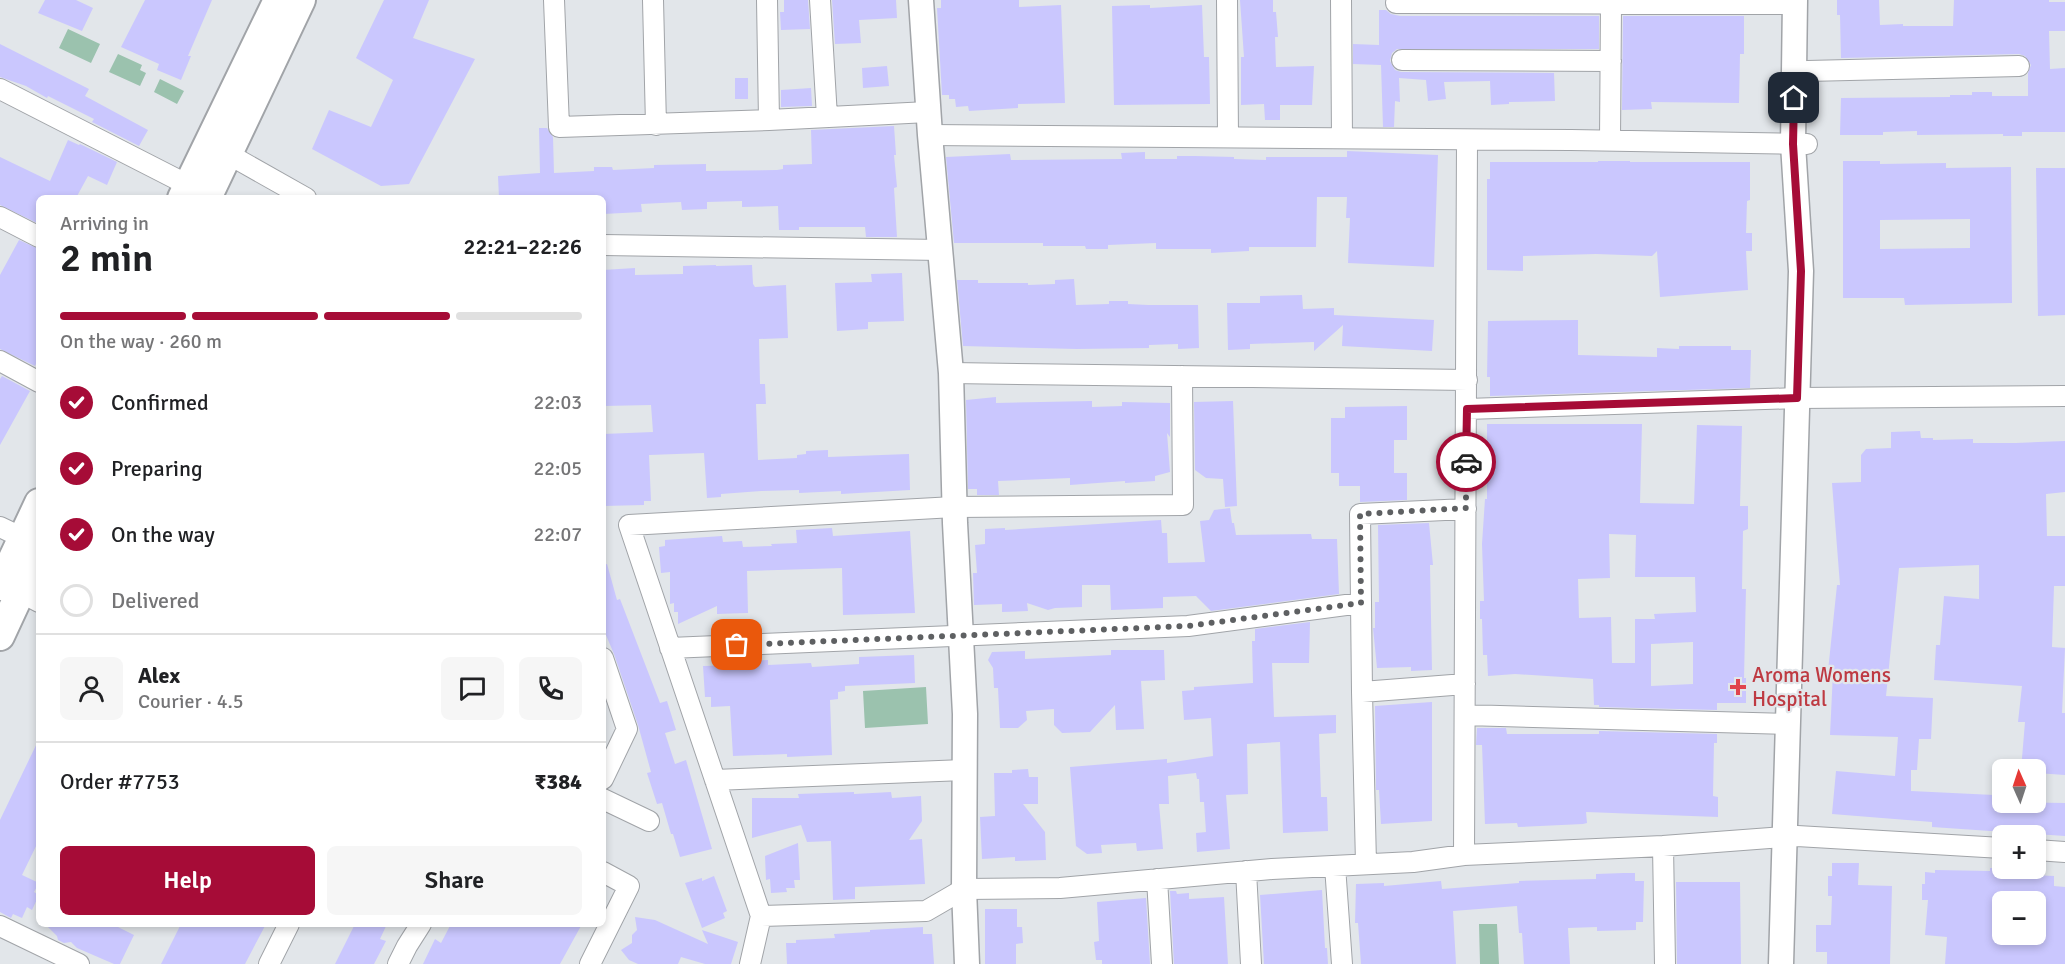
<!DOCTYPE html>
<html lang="en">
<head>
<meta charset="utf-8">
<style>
	body { margin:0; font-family:Signika,sans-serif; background:#f6f6f6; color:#202124; height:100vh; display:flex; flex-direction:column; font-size:22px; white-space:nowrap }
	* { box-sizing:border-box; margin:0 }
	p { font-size:20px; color:#757577 }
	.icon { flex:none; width:33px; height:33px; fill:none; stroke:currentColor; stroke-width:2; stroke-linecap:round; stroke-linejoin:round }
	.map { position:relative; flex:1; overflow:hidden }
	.details { position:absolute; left:36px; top:195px; width:570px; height:732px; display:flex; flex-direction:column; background:#fff; border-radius:9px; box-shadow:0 3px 9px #0003 }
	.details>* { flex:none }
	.needle { width:39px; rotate:357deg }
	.buttons { position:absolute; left:1992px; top:759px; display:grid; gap:12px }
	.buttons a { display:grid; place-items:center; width:54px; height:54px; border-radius:9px; background:#fff; box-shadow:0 3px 9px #0003; font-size:30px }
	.pin { position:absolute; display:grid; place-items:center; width:51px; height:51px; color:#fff; margin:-26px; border-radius:12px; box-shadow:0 3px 9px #0006 }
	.courier { position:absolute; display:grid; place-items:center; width:60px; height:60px; margin:-30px; border:4px solid #a60c37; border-radius:50%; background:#fff; color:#222; box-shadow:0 2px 8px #0007 }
	.head em { font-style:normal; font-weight:600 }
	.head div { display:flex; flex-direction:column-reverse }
	.head { display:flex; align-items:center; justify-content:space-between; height:102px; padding:0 24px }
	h1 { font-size:39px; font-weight:600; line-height:45px }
	.bar { display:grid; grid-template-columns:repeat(4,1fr); gap:9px 6px; align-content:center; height:72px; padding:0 24px }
	.bar i { height:8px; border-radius:4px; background:#e0e0e0 }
	.bar .on { background:#a60c37 }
	.bar p { grid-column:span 4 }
	.line { display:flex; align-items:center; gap:15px; padding:0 24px; border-top:2px solid #e0e0e0 }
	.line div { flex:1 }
	.round { display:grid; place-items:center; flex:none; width:63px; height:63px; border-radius:9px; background:#f6f6f6 }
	ol { padding:0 24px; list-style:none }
	li { display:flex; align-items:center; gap:18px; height:66px }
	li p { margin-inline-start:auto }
	li .icon { padding:6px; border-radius:50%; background:#a60c37; color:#fff; stroke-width:4 }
	li:last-child { color:#757577 }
	li i { width:33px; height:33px; border:3px solid #e0e0e0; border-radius:50% }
	.button { display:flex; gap:12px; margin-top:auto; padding:12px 24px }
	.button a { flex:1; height:69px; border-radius:9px; background:#a60c37; color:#fff; font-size:24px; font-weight:600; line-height:69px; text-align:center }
	.button a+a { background:#f6f6f6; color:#202124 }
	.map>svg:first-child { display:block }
</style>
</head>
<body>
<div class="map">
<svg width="2065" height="964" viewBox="0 0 2065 964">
	<rect width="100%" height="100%" fill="#e2e6ea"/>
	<path fill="#9bc2ae" d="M68 29 100 44 91 63 59 48Z
		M118 54 142 65 140 70 146 73 140 86 109 72Z
		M160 79 184 91 177 104 154 92Z
		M926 687 928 724 865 728 863 691Z
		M1479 924H1497L1499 964H1480Z"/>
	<path fill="#cac7fe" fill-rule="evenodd" d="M45 0H76L93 8 82 31 38 13Z
		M145 0H212L188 56H191L181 80 157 70 159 64 121 47Z
		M384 0H429L413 38 475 59 409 184 381 186 312 149 329 110 371 127 393 80 356 58Z
		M784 0H808L810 29 781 30 780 12H784Z
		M832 0H896L897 18 859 20 861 43 835 44Z
		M941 0H1019V7L1061 5 1065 103 1018 104V108L969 111 968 106 956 107 955 99H949V95H942L937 8H941Z
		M1240 0H1273V12H1276L1278 37H1275L1276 67 1314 66 1312 105H1280V120H1265L1264 104 1241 105V57H1244Z
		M1837 0H1879L1880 25 1903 24V26H1953L1954 0H2049V2H2065V31H2049L2050 69 2065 68V132H2022V136H2003V134L1917 135V131L1883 132V135H1840L1841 98 1950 97V95H1972V92H1992V96H2028V73L2031 65 2025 56 2019 54 1841 58 1840 15H1837Z
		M1150 5V8L1202 5 1204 57H1209L1210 104 1114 105 1112 6Z
		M1379 10H1386L1391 14 1400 16H1599V49H1397L1392 53 1390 61 1395 70 1401 72 1554 73 1555 101 1509 102V104L1491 105 1490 81 1444 82 1446 99 1428 101 1426 80 1399 78 1400 102 1395 101 1394 127H1383L1381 65 1353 64V44L1379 45Z
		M1623 16H1744V54H1740L1739 103 1651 102 1652 109 1622 110Z
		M0 44 89 89 85 96 148 130 139 146 92 122 94 119 48 96 47 98 26 86 0 77Z
		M887 66 889 86 863 88 862 68Z
		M735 78H748V99H735Z
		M811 88 812 106 781 107V90Z
		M894 126 896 155H894L897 187 894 188 897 237H866L865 227H799V230H779L778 206 742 207V201L707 202V209L682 210 681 202 641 204 642 212 603 214V198H499L498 176 540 173 539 128H547L553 137 554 173 594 171V167H612L613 170 654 168V165L706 164V171L777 170 783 169V165L812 164 811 130Z
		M68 140 79 145 80 144 117 162 107 185 88 176 76 198H39V224L0 205V157L50 181Z
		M1347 151 1438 155 1434 267 1348 263 1350 218H1346L1347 197H1317L1316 247H1249V251L1211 253V249H1156V243L1108 245V249H1086L1085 246H1043V243H954L946 157 1010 154 1011 160 1122 159 1121 153 1145 152V159H1177V156H1195L1234 157V159L1266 160V157H1347Z
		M1598 161H1630V162H1750V200L1747 201 1746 233H1752V251H1746L1748 290 1660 297 1657 251 1652 256 1596 254 1523 256V271L1487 270V179H1490V162H1598Z
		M1843 161H1880V164L1946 163V168L2011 167 2012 303 1905 305 1904 298H1843ZM1970 219V248L1880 249V220Z
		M2036 168H2065V315L2038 316Z
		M19 240 39 249V358L35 366 0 349V275Z
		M716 265V266L752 265 753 284 755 287 786 285 788 338 759 339 760 384H765L766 404H756L758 460 797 458V455L806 454V451L828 450V457L909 454 910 490 841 494V491L799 493V490L761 491 721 494V497L707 498 704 453 649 455 651 501H644V505L603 506V434L653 432 651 405 603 406V270L635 268V275L683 274V266Z
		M902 273 904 321 868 322V329L837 331 835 283 872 282 871 274Z
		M1074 279 1076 305 1109 304V301H1128V304L1148 305H1198L1199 348 1178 349V344L1149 345V348L1077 349 963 346 957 280H978V283H1028V285L1055 284V280Z
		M1302 295 1303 309 1334 308V315L1434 320 1432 351 1342 346 1343 325 1314 351V342L1250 344V349L1228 350 1227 303H1260V296Z
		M1578 320V355L1657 357V348L1679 349V346H1731V350H1751L1750 388 1490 396V377H1487L1488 321Z
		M2 376 30 391 0 445V379Z
		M996 397V403L1092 401V407L1122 406V402L1170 403V437L1167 433 1170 472 1155 476V481L1125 483V481L1070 485V478L998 481 999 495H977V489H968L966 400Z
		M1233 401 1237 506 1225 507 1223 479 1206 478 1195 470 1194 402Z
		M1407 406V440H1394V473H1407V500L1360 502V486H1339V473H1331V418H1345V407Z
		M1487 424H1642L1640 503 1694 504 1697 425 1742 426 1740 506H1748V529L1743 531 1742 589H1746L1744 678H1746V703H1717V710L1599 707V705H1594L1593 679 1515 674 1488 676 1487 655H1483L1482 619H1480V601H1484L1482 544 1485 499H1487ZM1609 534 1636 535 1635 577H1695L1696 612 1654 614 1655 619H1635V663H1612L1611 617 1579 618 1578 579 1610 578ZM1693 642V684L1651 686V644Z
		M1920 431 1921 438H1933V440L1973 439V443H2016L2065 441V492L2046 494 2047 536H2065V586H2054L2052 647 2065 648 2062 713H2065V775L2036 773V770H2021L2025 722H2018L2022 686 1934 680 1936 645H1940L1944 596 1979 599V565L1899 568 1886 696 1933 698 1931 739H1919L1917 770H1911V791L1994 795 2002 797V802L2065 803V836L1932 827V822L1832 814 1836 771 1895 776 1898 737 1830 735 1833 672 1828 671 1837 585H1840L1832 483 1861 482V455L1866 449 1891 448V432Z
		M1230 508 1232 523H1234L1236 535 1311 534 1312 539H1337L1339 594 1211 611 1196 596 1163 597V608L1111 610 1110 585H1082V607L1055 608 1048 610 1027 603 1028 611 1002 612V604L974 605 973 573H977L975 545 985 544V529L1005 528V530L1161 520 1162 533H1167L1168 563 1205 562 1200 521 1209 520 1214 510Z
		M1429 523 1433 565H1430L1432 670 1411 671V667L1377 668 1373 628H1375V602H1379L1378 525Z
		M832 528 833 536 910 531 915 613 843 615 842 568 747 571 748 613 717 614V606L678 624V612H674V603L670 604V572L661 573 659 547 665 546V540L722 536 723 542 742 541 743 547 772 546 771 544 797 543 796 530Z
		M607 564 617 600 620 599 660 703 667 701 676 730 665 733 675 764 686 760 712 849 680 857 673 834H671L662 803 657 804 647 773 651 772 638 725 614 654 603 628V565Z
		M1310 622 1309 663H1272L1274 717 1336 715V733L1319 734 1321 797H1327L1328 831 1283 833 1280 742 1247 744 1248 794 1226 795 1230 849 1197 852 1196 833 1206 832 1204 802H1200L1199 779H1197L1196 773 1168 776 1169 804H1159L1163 849 1137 851 1136 843 1101 845 1102 853 1087 854 1076 846 1070 767 1167 759V763L1213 756 1211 718 1184 720 1182 691 1194 690V687L1253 683 1252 641H1255V629Z
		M1111 650H1164L1165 680 1141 681 1144 729 1116 730 1115 705 1090 732 1062 733 1054 725V709L1026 711 1027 720 1018 728H1000L998 688H994L993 668 988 660 992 652 1025 651V659L1111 655Z
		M914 655 915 683 845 686V691L838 692V699L830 700 832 755 787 757V754L733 756 730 706 711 707V697H705L703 666 740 665V661L768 660V665L811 663 812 667 859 664V657Z
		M1432 702V821L1381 824 1379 790H1376L1375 706Z
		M1477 728H1506L1507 734H1599V731L1717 734V743H1714L1713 796 1718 797V817L1586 812 1587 823 1583 824 1518 827 1517 823 1485 824 1482 745H1476Z
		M39 739V840L22 875 39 883 34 892 39 895 32 910 27 907 22 918 13 914 11 918 0 912V820Z
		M1028 769 1029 777H1038V804H1023L1045 832 1046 860 1015 861V857L982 859 980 817 995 816 994 773H1012V770Z
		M854 792V794L891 792 892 798 921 796 922 821 909 840 922 839 925 884 855 887V899L833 900 831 841 807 842 801 825 752 838V798H799L798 794Z
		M798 843 800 880H794L795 888H786L787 892 771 893 770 879 766 880 765 856Z
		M1832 863H1859L1858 885 1892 886 1890 964H1827V952H1816V925H1831L1832 896H1828V876H1832Z
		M1990 868H2014V874L2054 876V886L2065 887V964H1945L1947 937 1925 935 1928 900H1922V884H1925V872L1935 873V870L1990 871ZM2002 902H2036V934H2002Z
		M1624 873H1635V881H1644L1643 922H1636V930L1597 931V927L1568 928 1570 964H1524L1522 933H1519L1517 906 1453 911 1456 964H1361L1358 923H1355L1356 884 1384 883V886L1441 881 1442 889 1519 883V881L1596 879V874Z
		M714 876 727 911 723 913 725 918 702 928 685 883 702 878V881Z
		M1676 882H1740L1741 964H1677Z
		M1322 890 1325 948H1327L1328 964H1264L1260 895Z
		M1170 891H1176L1177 894 1189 893V899L1224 897 1228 964H1174Z
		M1146 898 1150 964H1102V960H1096L1094 942 1099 941 1097 902Z
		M985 909H1017V927H1022L1023 943 1016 944V964H985Z
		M635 917 655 920 708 944 702 930 738 942 731 964H705L681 957 678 964H638L629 960 621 950 632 943V935L637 930Z
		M45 924H112L134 935 120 964H114L77 948 71 942 64 943 58 940 57 936Z
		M181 924H266L245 964H161Z
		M355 924H387L380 939 386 941 374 964H335Z
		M451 924H582L560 964H423L435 939 441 943Z
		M923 927V934H932L934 964H787L786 943H796V940L835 938 834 934 870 932V930Z"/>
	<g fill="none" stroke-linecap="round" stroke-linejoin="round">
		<g stroke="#a1a4a8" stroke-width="22">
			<path id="minor" d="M554 0 559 127 769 120 928 112
				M653 0 656 125
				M767 0 769 120
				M820 0 827 117
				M1227 0 1228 137
				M1341 0 1342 138
				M1396 3 1795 4
				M1402 60 1611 61
				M1807 71 2019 66
				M0 89 188 185
				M930 135 1571 140 1807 144
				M1610 140 1611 4
				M228 154 306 198
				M0 217 39 237
				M603 245 941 250
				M0 361 39 382
				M951 373 1467 380
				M1467 409 1797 398 2065 396
				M0 527 23 538
				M20 592 39 602
				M670 648 1188 626 1361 603
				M603 658 627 729 603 779
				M1362 692 1360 514 1466 509
				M1465 715 1788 724
				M715 780 964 770
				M603 799 649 821
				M1663 846 1665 964
				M2036 850 2065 852
				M1464 855 1467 140
				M1366 864 1362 692 1465 684
				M1335 866 1342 964
				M1246 871 1251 964
				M1157 879 1162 964
				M761 916 926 911 964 889 1060 888 1272 869 1413 862 1464 855 1663 846 1797 836 2002 848
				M0 926 79 964
				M269 964 289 924
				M398 964 407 946 421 924
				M590 964 629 886 603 872
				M750 964 761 916 629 525 954 507 1183 505 1182 376"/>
		</g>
		<g stroke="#a1a4a8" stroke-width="27">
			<path id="tertiary" d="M921 0 930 135 951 373 955 523 965 714 964 889 967 964
				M1781 964 1801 271 1793 144 1795 0"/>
		</g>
		<g stroke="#a1a4a8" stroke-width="32">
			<path id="secondary" d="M182 198 278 0
				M207 198 301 0
				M0 586 39 503
				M0 636 39 552"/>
		</g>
		<use href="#minor" stroke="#fff" stroke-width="20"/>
		<use href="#tertiary" stroke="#fff" stroke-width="24"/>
		<use href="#secondary" stroke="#fff" stroke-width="28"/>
	</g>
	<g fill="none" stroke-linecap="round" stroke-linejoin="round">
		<path stroke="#5e6062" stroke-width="6" stroke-dasharray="0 10.8" d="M737 645 1188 626 1361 603 1360 514 1466 508V462"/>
		<path stroke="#a60c37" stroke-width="8" d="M1466 462 1467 409 1797 398 1801 271 1793 144 1794 98"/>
	</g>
	<path fill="#e0444e" stroke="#e2e6ea" stroke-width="2" d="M1735 678h6v6h6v6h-6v6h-6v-6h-6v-6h6z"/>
	<g text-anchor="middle" stroke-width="4.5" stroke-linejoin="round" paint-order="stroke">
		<g font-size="21" fill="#be3a42" stroke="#e2e6ea" text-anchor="start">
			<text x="1752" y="682">Aroma Womens<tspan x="1752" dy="24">Hospital</tspan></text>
		</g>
	</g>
</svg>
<div class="buttons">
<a><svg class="needle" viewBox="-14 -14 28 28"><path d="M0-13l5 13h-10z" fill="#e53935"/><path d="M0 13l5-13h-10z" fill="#757577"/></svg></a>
<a>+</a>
<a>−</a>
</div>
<div class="pin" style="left:737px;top:645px;background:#ea580c"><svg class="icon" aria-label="bag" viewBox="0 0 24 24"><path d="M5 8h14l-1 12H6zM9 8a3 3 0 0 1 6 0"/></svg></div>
<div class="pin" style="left:1794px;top:98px;background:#1f2937"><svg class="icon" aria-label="home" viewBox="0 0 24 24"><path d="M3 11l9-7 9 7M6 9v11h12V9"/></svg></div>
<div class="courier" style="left:1466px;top:462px"><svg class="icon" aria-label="car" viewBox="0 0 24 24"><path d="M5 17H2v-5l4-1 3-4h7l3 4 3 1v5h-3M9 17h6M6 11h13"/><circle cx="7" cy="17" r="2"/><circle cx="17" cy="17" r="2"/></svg></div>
<section class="details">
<div class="head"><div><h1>2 min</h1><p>Arriving in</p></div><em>22:21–22:26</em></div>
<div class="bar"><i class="on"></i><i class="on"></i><i class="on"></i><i></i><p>On the way · 260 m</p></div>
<ol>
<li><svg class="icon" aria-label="check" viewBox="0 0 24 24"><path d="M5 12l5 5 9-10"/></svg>Confirmed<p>22:03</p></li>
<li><svg class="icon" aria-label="check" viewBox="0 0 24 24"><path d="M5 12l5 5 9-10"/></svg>Preparing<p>22:05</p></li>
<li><svg class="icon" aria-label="check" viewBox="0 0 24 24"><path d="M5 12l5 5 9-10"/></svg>On the way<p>22:07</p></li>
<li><i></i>Delivered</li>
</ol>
<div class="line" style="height:108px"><a class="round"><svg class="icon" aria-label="person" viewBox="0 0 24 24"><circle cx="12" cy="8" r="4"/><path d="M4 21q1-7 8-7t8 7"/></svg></a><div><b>Alex</b><p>Courier · 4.5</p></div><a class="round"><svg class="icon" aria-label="chat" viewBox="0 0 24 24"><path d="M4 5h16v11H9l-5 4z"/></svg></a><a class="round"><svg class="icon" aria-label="phone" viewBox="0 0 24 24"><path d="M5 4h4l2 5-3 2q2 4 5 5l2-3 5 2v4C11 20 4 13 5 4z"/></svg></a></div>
<div class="line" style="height:78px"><div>Order #7753</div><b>₹384</b></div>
<div class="button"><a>Help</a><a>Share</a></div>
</section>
</div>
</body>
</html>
